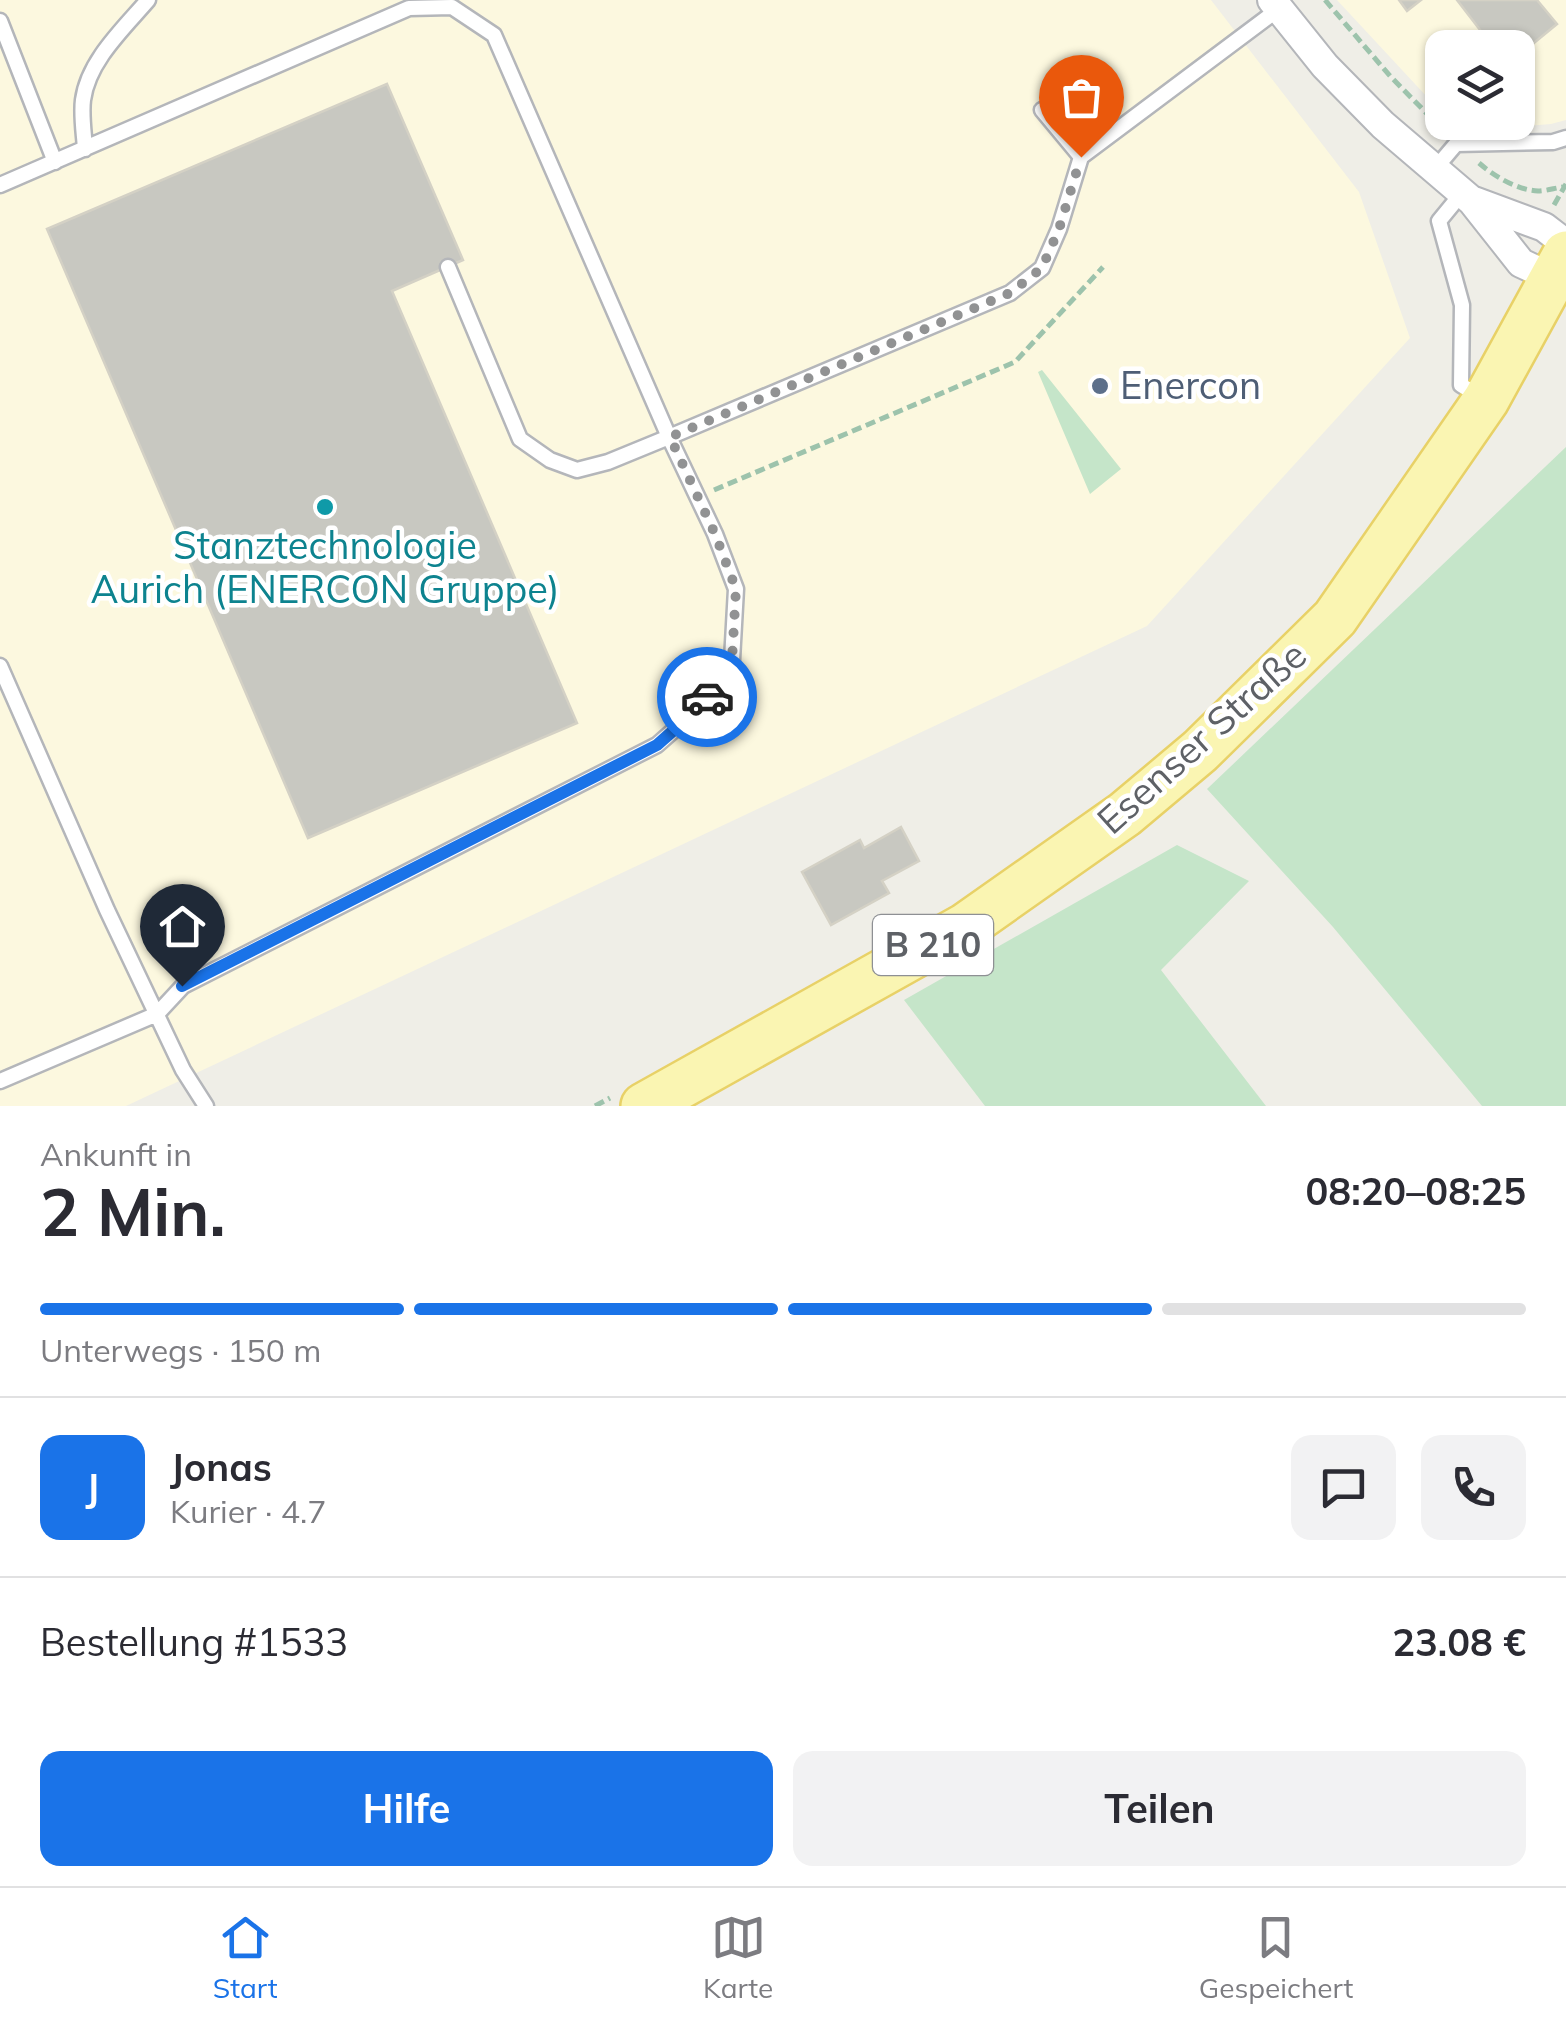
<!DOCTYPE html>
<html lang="de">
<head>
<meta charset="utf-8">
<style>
	body { margin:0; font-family:Mulish,sans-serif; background:#f2f2f3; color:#2b2b33; height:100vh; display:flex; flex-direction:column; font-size:38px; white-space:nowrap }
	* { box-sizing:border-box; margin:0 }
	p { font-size:32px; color:#7c7c81 }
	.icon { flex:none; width:55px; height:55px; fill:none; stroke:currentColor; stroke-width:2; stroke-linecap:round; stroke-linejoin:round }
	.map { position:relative; height:1106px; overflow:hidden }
	.side { display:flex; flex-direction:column; background:#fff; flex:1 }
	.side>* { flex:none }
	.fabs { position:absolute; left:1425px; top:30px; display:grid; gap:20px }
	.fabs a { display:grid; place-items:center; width:110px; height:110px; border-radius:20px; background:#fff; box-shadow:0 2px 8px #0004; font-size:50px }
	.pin { position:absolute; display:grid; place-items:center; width:85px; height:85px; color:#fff; margin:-102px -42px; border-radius:50% 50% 50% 0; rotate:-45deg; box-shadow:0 0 10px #0007 }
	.pin .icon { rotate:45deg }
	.courier { position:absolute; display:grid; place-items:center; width:100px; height:100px; margin:-50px; border:8px solid #1a73e8; border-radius:50%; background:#fff; color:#222; box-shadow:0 2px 12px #0007 }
	.summary em { font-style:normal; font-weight:700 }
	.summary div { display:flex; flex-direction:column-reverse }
	.summary { display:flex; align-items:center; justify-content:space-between; height:170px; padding:0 40px }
	h1 { font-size:65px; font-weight:700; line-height:75px }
	.bar { display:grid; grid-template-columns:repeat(4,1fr); gap:15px 10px; align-content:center; height:120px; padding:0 40px }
	.bar i { height:12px; border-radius:8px; background:#e1e1e2 }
	.bar .selected { background:#1a73e8 }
	.bar p { grid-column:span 4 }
	.line { display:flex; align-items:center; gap:25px; padding:0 40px; border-top:2px solid #e1e1e2 }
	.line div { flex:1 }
	.round { display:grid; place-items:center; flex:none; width:105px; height:105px; border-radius:20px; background:#f2f2f3 }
	.action { display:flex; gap:20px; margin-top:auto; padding:20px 40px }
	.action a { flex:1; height:115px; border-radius:20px; background:#1a73e8; color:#fff; font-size:40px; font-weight:700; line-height:115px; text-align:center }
	.action a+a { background:#f2f2f3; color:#2b2b33 }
	.dock { display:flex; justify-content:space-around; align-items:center; height:140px; border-top:2px solid #e1e1e2; background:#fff; font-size:28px; color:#7c7c81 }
	.dock a { display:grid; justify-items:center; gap:5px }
	.dock .selected { color:#1a73e8 }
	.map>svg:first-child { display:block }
</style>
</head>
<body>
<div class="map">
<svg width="1566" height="1106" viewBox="0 0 1566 1106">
	<rect width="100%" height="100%" fill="#efeee7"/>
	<path fill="#fcf8df" d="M0 0H1211L1359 192 1410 338 1147 626 126 1106H0Z
		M1337 0H1566V120L1551 124 1488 129 1469 123 1518 122V48H1442V113Z"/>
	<path fill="#c5e5c9" d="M1042 370 1121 469 1090 494 1038 372Z
		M1566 447V1106H1482L1333 927 1207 789Z
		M1177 845 1249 881 1161 970 1266 1106H985L904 1000Z"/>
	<path fill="#c8c8c1" stroke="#d4d1c5" stroke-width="2.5" d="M1399 0H1421L1407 11Z
		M1457 0H1537L1557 24 1518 56V48H1494Z
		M387 84 463 260 392 291 577 723 308 838 47 229Z
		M901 827 919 861 882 881 889 893 831 925 802 872 860 840 864 848Z"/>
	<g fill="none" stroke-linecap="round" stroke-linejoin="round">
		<g stroke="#b4b6ba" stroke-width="19">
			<path id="lane" d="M0 21 55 162
				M1042 110 1081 157
				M85 149C84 133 81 115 83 100 88 61 124 28 148 0
				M1434 170 1456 144 1553 142 1566 138
				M0 185 409 8 452 7 494 35 669 437 1010 293 1042 268 1059 229 1081 157 1280 8
				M1462 193 1439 221 1462 305 1461 385 1479 396
				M0 666 107 910 183 1070 206 1106
				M0 1081 157 1014 183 986 657 745 700 707 732 660 736 589 715 534 669 437 608 462 577 470 550 460 520 439 448 267"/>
		</g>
		<g stroke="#b4b6ba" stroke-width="32">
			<path id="street" d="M1272 0 1325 66 1383 125 1472 201 1521 263 1553 278
				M1474 201 1544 227 1566 244"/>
		</g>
		<g stroke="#e8d167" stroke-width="50">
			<path id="primary" d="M644 1106 966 926 1125 814 1200 751 1335 618 1486 400 1566 254"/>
		</g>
		<path stroke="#9dc3ac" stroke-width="5" stroke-dasharray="10 5" stroke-linecap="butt" d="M1325 0 1390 76 1445 132
			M1479 163C1494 176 1517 190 1538 191 1546 191 1555 188 1563 187
			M1554 205 1566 184
			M714 490 1015 362 1103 267
			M595 1106 610 1098"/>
		<use href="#lane" stroke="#fff" stroke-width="14"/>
		<use href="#street" stroke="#fff" stroke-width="28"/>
		<use href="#primary" stroke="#faf5b2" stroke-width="45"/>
	</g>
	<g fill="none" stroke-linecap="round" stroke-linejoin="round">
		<path stroke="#919293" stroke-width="10" stroke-dasharray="0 18" d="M707 697 732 660 736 589 715 534 670 437 1010 293 1042 268 1059 229 1081 157"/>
		<path stroke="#1a73e8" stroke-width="12" d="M182 986 657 745 700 707 707 697"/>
	</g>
	<circle fill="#5c6f8a" stroke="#fff" stroke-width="4" cx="1100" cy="386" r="10"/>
	<circle fill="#0f9aa8" stroke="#fff" stroke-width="4" cx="325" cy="507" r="10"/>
	<g text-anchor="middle" stroke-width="9" stroke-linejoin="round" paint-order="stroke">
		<rect fill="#fff" stroke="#8e9094" stroke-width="2.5" x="873" y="915" width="120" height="60" rx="8"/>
		<g font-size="35" font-weight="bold" fill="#5e6166">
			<text x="933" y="957">B 210</text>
		</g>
		<g font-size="38" fill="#4e5e75" stroke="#fff" text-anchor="start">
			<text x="1120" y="399">Enercon</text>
		</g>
		<g font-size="38" fill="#0d838f" stroke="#fff">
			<text x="325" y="559">Stanztechnologie<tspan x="325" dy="44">Aurich (ENERCON Gruppe)</tspan></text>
		</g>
		<g font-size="38" fill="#5e6166" stroke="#fff">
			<text transform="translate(1202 738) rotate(-42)" y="13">Esenser Straße</text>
		</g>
	</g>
</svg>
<div class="fabs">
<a><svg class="icon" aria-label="layers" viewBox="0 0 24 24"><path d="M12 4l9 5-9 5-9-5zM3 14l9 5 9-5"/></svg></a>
</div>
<div class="pin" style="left:1081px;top:157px;background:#ea580c"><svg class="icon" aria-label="bag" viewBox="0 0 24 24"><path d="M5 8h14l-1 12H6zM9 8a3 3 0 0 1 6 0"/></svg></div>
<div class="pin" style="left:182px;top:986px;background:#1f2937"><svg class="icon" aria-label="home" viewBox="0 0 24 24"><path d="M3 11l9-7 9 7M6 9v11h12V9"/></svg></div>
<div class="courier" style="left:707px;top:697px"><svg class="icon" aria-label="car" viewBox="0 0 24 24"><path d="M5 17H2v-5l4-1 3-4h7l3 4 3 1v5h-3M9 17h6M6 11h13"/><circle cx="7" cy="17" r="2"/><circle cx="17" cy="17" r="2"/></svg></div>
</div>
<section class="side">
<div class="summary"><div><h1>2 Min.</h1><p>Ankunft in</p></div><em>08:20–08:25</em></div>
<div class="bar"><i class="selected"></i><i class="selected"></i><i class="selected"></i><i></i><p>Unterwegs · 150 m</p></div>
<div class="line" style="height:180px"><b class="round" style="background:#1a73e8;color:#fff">J</b><div><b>Jonas</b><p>Kurier · 4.7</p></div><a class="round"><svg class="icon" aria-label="chat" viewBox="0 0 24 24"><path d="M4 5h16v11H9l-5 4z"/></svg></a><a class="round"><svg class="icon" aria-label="phone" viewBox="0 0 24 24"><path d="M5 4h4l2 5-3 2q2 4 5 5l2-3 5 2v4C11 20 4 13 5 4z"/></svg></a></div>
<div class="line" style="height:130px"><div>Bestellung #1533</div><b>23.08 €</b></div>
<div class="action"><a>Hilfe</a><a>Teilen</a></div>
</section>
<nav class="dock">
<a class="selected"><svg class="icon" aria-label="home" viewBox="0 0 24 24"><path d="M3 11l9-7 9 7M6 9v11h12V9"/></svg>Start</a>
<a><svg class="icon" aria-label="map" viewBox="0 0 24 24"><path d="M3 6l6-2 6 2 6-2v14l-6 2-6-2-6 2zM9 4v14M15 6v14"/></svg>Karte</a>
<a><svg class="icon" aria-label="saved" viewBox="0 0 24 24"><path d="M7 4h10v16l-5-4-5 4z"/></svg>Gespeichert</a>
</nav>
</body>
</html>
